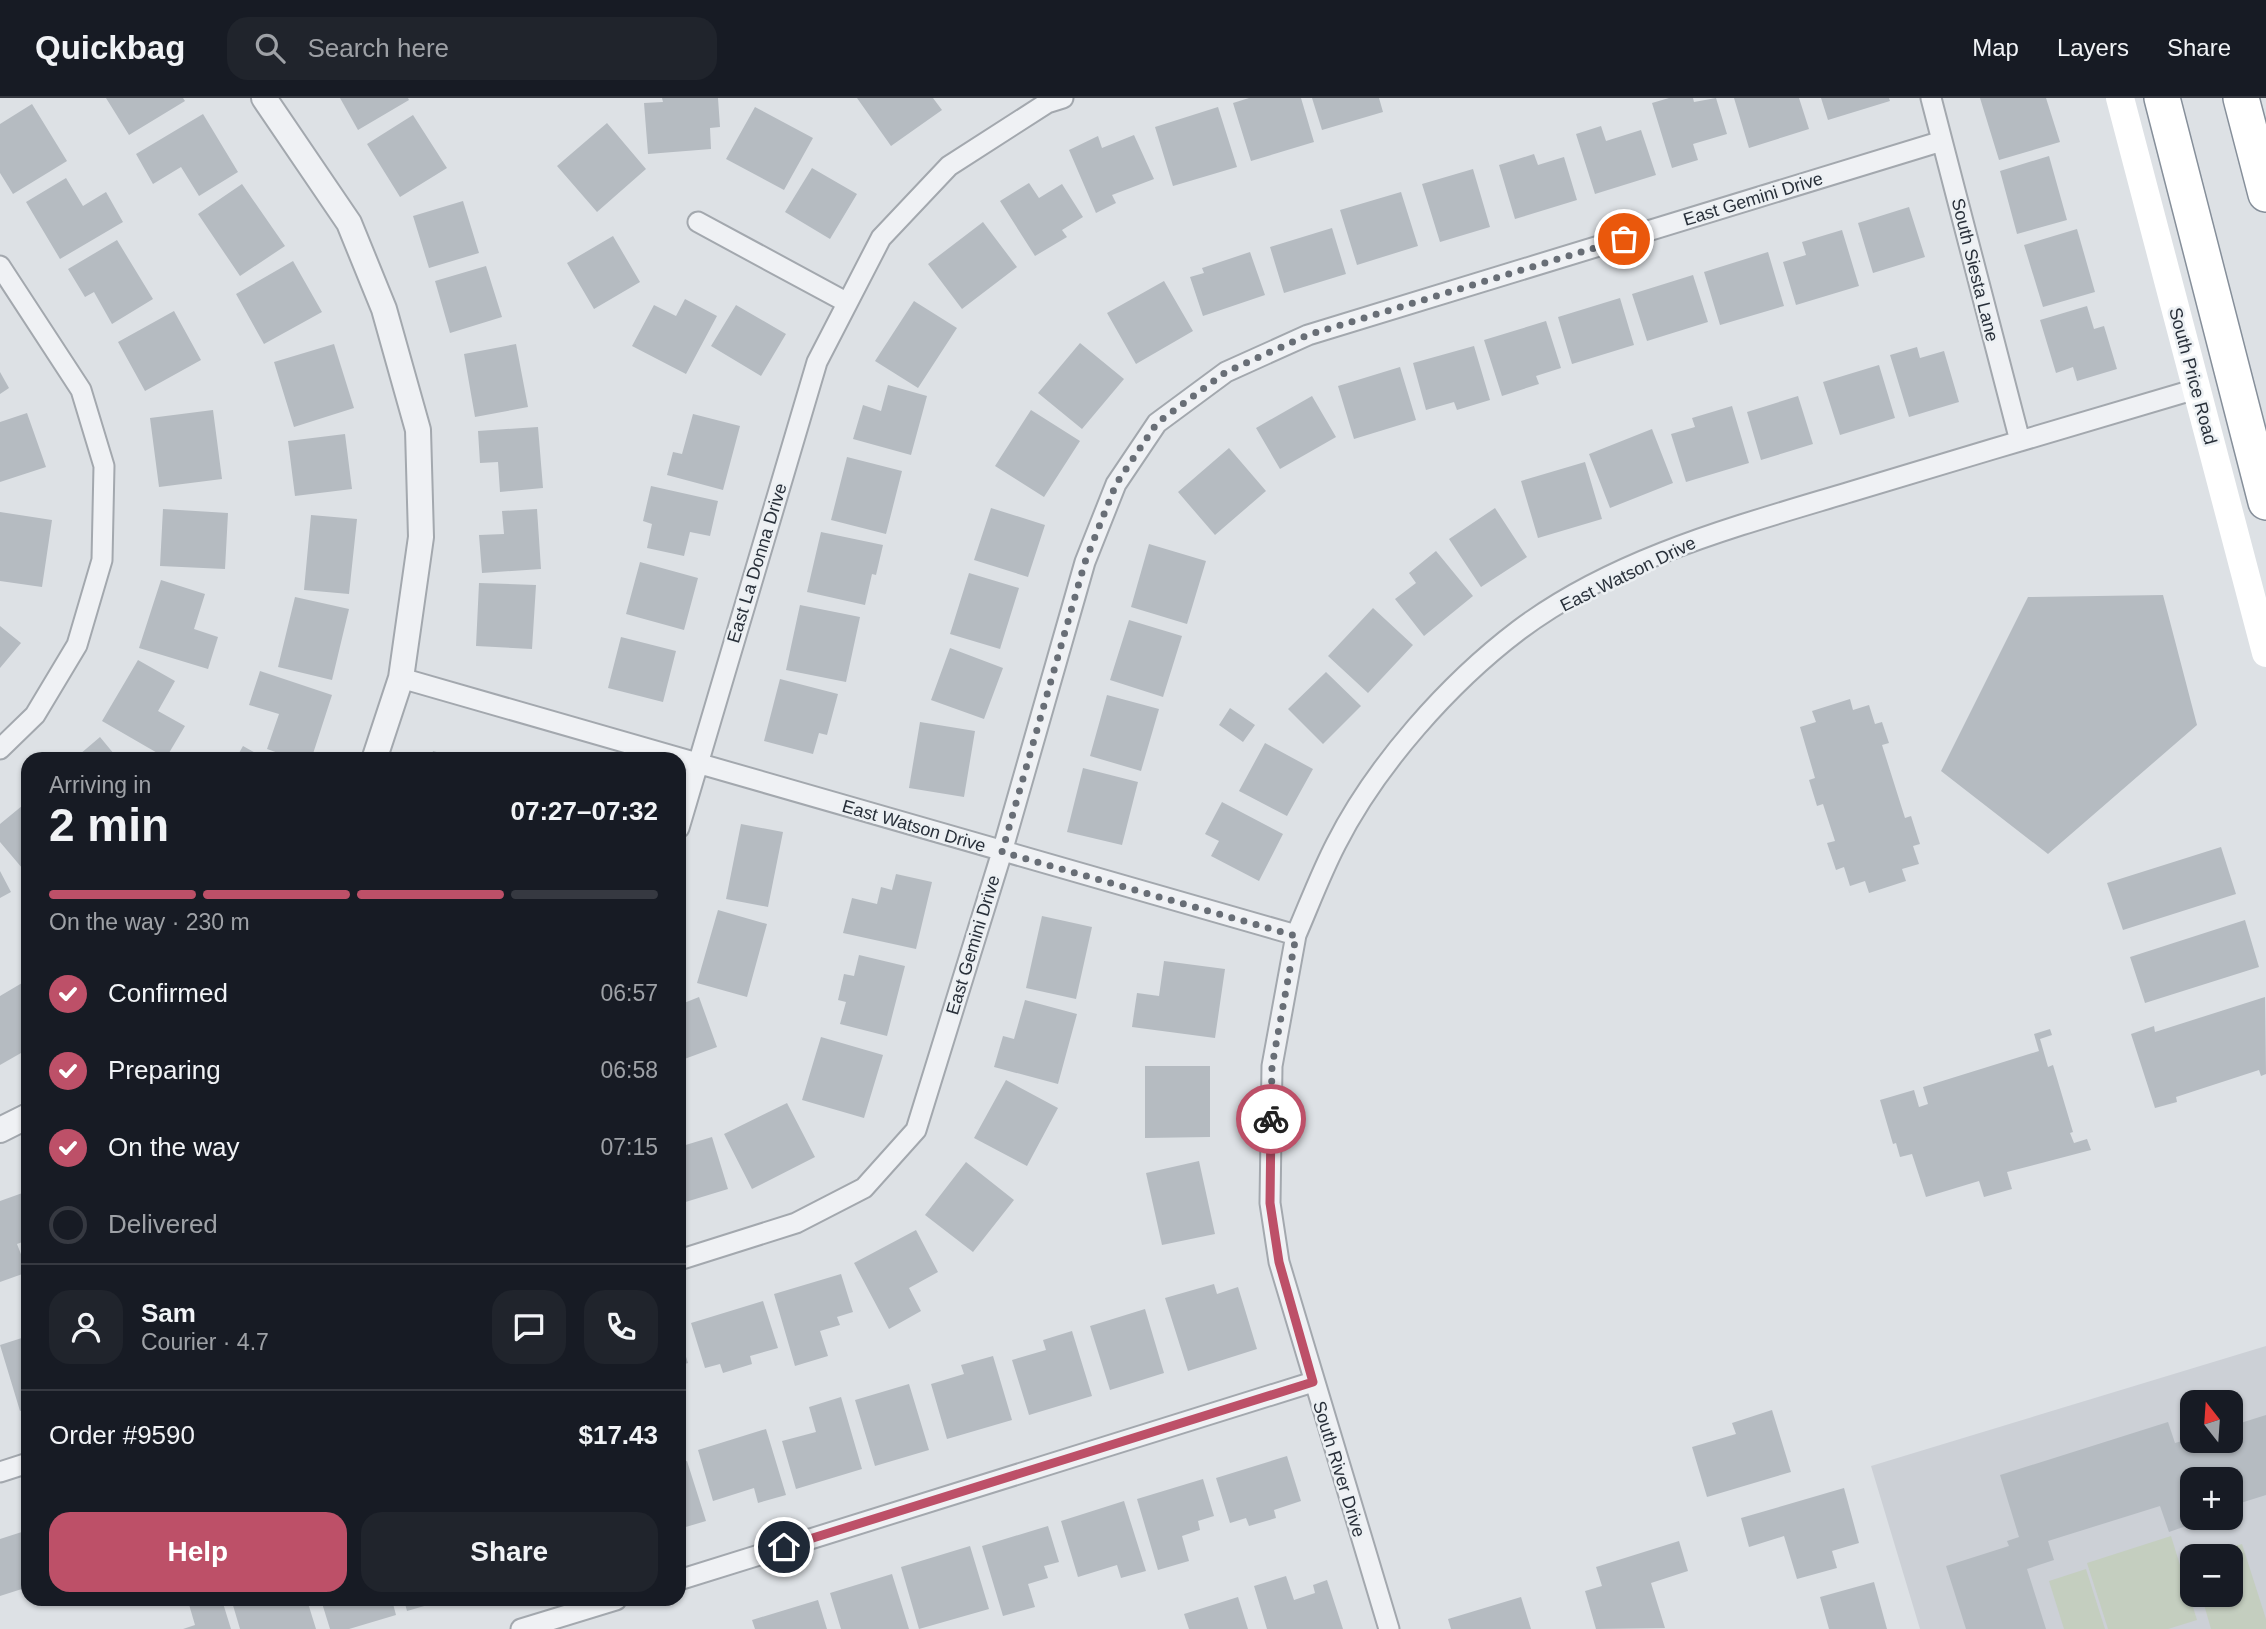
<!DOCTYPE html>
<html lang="en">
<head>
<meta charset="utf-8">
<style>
	body { margin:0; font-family:Helvetica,sans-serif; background:#20242c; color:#f1f3f6; height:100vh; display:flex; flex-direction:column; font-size:26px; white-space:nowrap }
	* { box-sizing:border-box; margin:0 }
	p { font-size:23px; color:#9ea1a6 }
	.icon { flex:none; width:38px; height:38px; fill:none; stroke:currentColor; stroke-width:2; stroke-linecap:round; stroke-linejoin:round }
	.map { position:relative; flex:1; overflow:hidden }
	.sheet { position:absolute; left:21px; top:654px; width:665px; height:854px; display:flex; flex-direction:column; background:#171b24; border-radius:21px; box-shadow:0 2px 5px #0004 }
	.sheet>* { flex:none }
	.needle { width:46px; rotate:343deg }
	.tools { position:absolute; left:2180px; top:1292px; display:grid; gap:14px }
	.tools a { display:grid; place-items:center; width:63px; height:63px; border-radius:14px; background:#171b24; box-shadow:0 2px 5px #0004; font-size:35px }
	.pin { position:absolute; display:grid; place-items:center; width:60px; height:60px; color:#fff; margin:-30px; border:4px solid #fff; border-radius:50%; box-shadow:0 2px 7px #0007 }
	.courier { position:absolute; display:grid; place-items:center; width:70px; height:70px; margin:-35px; border:5px solid #bd5068; border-radius:50%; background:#fff; color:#222; box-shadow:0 2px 9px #0007 }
	.summary em { font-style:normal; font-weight:600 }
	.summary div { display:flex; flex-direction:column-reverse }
	.summary { display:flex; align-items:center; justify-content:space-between; height:119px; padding:0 28px }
	h1 { font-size:46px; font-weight:600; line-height:52px }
	.bar { display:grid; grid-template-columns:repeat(4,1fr); gap:10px 7px; align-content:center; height:84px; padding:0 28px }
	.bar i { height:9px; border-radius:5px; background:#363941 }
	.bar .on { background:#bd5068 }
	.bar p { grid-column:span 4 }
	.line { display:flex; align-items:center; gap:18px; padding:0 28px; border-top:2px solid #363941 }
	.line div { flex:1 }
	.round { display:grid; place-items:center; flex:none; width:74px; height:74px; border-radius:21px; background:#20242c }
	ol { padding:0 28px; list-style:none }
	li { display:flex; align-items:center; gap:21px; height:77px }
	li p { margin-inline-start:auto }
	li .icon { padding:7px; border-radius:50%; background:#bd5068; color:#fff; stroke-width:4 }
	li:last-child { color:#9ea1a6 }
	li i { width:38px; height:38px; border:4px solid #363941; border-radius:50% }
	.primary-button { display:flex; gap:14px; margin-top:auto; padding:14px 28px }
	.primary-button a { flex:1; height:80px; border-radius:21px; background:#bd5068; color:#fff; font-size:28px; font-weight:600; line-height:80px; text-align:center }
	.primary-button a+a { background:#20242c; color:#f1f3f6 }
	header { display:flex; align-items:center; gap:42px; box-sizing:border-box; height:98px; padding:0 35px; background:#171b24; border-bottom:2px solid #363941 }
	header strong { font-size:33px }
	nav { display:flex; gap:38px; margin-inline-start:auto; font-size:24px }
	.search { width:490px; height:63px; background:#20242c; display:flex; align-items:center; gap:18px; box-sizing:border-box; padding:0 24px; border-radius:21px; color:#9ea1a6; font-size:26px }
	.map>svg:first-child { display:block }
</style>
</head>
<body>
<header>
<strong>Quickbag</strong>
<div class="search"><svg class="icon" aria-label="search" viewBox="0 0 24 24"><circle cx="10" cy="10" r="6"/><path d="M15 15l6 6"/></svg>Search here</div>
<nav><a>Map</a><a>Layers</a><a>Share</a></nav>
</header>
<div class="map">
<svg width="2266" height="1531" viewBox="0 0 2266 1531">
	<rect width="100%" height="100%" fill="#dde1e5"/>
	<path fill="#ccd0d6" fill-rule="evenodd" d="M2266 1248V1531H1920L1871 1368ZM2193 1304H2231V1342H2193ZM2193 1381H2231V1419H2193ZM2193 1458H2231V1496H2193Z"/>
	<path fill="#c4cebf" d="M2171 1438 2197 1522 2168 1531H2108L2087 1465Z
		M2242 1446 2266 1521V1531H2211L2201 1496H2231V1458H2203Z
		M2086 1471 2105 1531H2064L2049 1483Z"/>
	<path fill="#b5bbc1" d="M106 0H183L185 3 129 37Z
		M340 0H408L409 2 358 32Z
		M662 0H718L720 29 710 30 711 51 648 56 644 5 663 4Z
		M857 0H933L942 12 891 48Z
		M1249 0H1301L1314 44 1251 63 1233 5Z
		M1312 0H1379L1383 14 1322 32Z
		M1669 0H1693L1694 4 1716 0 1727 36 1693 46 1698 62 1672 70 1652 5Z
		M1734 0H1799L1809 31 1749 50Z
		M1821 0H1889L1890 3 1828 22Z
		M1980 0H2046L2060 44 1999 62Z
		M32 6 67 63 13 96 0 75V26Z
		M755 9 813 40 784 92 726 61Z
		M1218 9 1237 69 1173 88 1155 29Z
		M203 16 238 74 199 98 181 69 153 86 136 56Z
		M413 17 447 70 400 99 367 46Z
		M607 25 646 71 597 114 557 68Z
		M1601 28 1606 43 1641 32 1656 77 1595 96 1576 36Z
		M1134 37 1154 81 1112 97 1116 105 1096 115 1069 52 1098 38 1102 50Z
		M1534 56 1538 67 1564 59 1577 102 1515 121 1499 67Z
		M2049 58 2067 122 2017 136 2000 73Z
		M812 70 857 96 830 141 785 114Z
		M1473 71 1490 129 1440 144 1422 86Z
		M66 80 83 108 106 94 123 124 60 161 26 104Z
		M1029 85 1039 100 1062 86 1083 119 1062 132 1067 139 1035 158 1000 103Z
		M242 86 285 148 240 178 198 116Z
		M1401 94 1418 148 1357 167 1340 112Z
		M463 103 479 155 429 170 413 118Z
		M1909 109 1925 159 1873 175 1858 125Z
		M983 124 1017 169 962 211 928 166Z
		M1332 130 1346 176 1284 195 1270 149Z
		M2077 131 2095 194 2043 209 2024 147Z
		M1842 132 1859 188 1796 207 1783 164 1806 157 1802 144Z
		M613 138 640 184 594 211 567 165Z
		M117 142 153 201 112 226 94 194 85 199 68 171Z
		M1250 154 1265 197 1203 218 1190 179 1204 175 1202 170Z
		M1768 154 1784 208 1720 227 1704 174Z
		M293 163 322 214 264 246 236 196Z
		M486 168 502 219 450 235 435 183Z
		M1693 177 1708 224 1647 243 1632 196Z
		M1164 183 1193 233 1136 266 1107 215Z
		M1620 200 1634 247 1572 266 1558 219Z
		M685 201 717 218 686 276 632 248 654 207 676 218Z
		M914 203 957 230 918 290 875 263Z
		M736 207 786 236 761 278 711 248Z
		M2087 208 2094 231 2104 228 2117 271 2077 283 2073 269 2056 275 2040 222Z
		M174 213 201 262 145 293 118 244Z
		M1546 223 1561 270 1536 278 1539 286 1502 298 1484 242Z
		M1080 245 1124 281 1082 331 1038 295Z
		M334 246 354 310 294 329 274 264Z
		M516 246 528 309 475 319 464 256Z
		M1474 248 1490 302 1457 312 1454 304 1426 312 1413 265Z
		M1917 249 1920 260 1944 253 1959 304 1909 319 1890 257Z
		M1879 267 1895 320 1840 337 1823 284Z
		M1400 269 1416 322 1354 341 1338 288Z
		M0 274 9 290 0 296Z
		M888 287 927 298 911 357 853 341 863 307 881 313Z
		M1312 298 1336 339 1280 371 1256 330Z
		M1798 298 1813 346 1761 362 1747 314Z
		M1732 308 1749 365 1686 384 1671 336 1695 329 1692 320Z
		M213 312 222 381 159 389 150 320Z
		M1031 312 1080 343 1044 399 995 368Z
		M27 315 46 369 0 384V324Z
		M693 316 740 328 723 392 667 377 673 354 682 356Z
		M538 329 543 390 500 394 498 364 480 365 478 333Z
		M1652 331 1673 385 1610 410 1589 356Z
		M345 336 352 391 295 398 288 343Z
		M1229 350 1266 393 1215 437 1178 394Z
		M847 359 902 373 886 436 831 422Z
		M1585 364 1602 421 1538 440 1521 383Z
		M651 388 718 403 710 438 690 434 684 458 647 450 652 426 643 423Z
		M991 410 1045 427 1028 479 974 462Z
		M1495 410 1527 459 1481 489 1449 441Z
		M163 411 228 415 225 471 160 468Z
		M537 411 541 471 482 475 479 437 504 436 502 413Z
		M0 414 52 422 42 489 0 483Z
		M311 417 357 421 349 496 304 492Z
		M821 434 883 447 876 477 872 476 865 507 807 494Z
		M1149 446 1206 463 1187 526 1131 509Z
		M1436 453 1473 498 1424 538 1395 501 1416 485 1409 475Z
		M640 464 698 480 684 532 626 516Z
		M969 475 1019 490 1000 551 950 536Z
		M161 482 205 496 194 531 218 539 208 571 139 550Z
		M479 485 536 487 532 551 476 548Z
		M2163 497 2197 627 2048 756 1941 673 2028 499Z
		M295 499 349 511 332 582 278 569Z
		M800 507 860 519 846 584 786 572Z
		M1373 510 1413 547 1368 595 1328 558Z
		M1129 522 1182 538 1163 599 1110 582Z
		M0 528 21 545 0 570Z
		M621 539 676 553 663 604 608 590Z
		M950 550 1003 570 984 621 931 602Z
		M138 562 175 583 158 613 185 628 166 660 102 623Z
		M260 573 332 597 311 662H298L267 651 279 616 249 607Z
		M1326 574 1361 608 1323 646 1288 611Z
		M780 581 838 596 827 637 819 635 813 656 764 643Z
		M1107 597 1159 611 1141 673 1090 658Z
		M1850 601 1853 612 1869 607 1875 626 1882 624 1889 645 1882 647 1905 720 1911 718 1920 746 1913 748 1919 766 1902 771 1906 783 1869 795 1865 783 1850 788 1844 769 1836 772 1827 745 1835 743 1823 706 1817 708 1809 682 1815 680 1800 629 1816 624 1812 613Z
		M1230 610 1255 627 1243 644 1219 627Z
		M920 624 975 633 964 699 909 690Z
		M100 639 119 662H73Z
		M1265 645 1313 671 1287 718 1239 693Z
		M243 648 268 662H235Z
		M433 653 462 661V662H431Z
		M1083 670 1138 684 1122 747 1067 734Z
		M28 703V777L0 744V726Z
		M1222 704 1283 736 1259 783 1211 758 1219 743 1205 736Z
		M741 726 783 734 768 809 726 801Z
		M2221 749 2236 796 2123 832 2107 785Z
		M0 773 11 794 0 800Z
		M896 776 932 784 916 851 843 835 852 800 877 806 881 789 892 792Z
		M718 812 767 826 747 899 697 885Z
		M1042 818 1092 829 1076 901 1026 890Z
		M2245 822 2259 869 2145 905 2130 859Z
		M859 857 905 868 887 938 840 926 846 904 838 902 844 876 854 878Z
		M1164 863 1225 871 1215 940 1132 929 1137 895 1159 898Z
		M22 885 28 895V951L0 967V898Z
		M699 899 717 949 679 963V907Z
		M2265 899 2266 976 2261 978 2259 972 2176 999 2177 1004 2155 1010 2131 936 2154 928 2155 934Z
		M1025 902 1077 916 1058 986 994 969 1003 938 1014 941Z
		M2050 931 2052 937 2040 941 2048 969 2053 967 2073 1034 2070 1035 2074 1045 2087 1041 2091 1052 2007 1074 2012 1091 1984 1099 1979 1083 1926 1099 1912 1056 1900 1059 1896 1045 1893 1046 1880 1002 1914 992 1919 1009 1928 1006 1923 989 2039 953 2034 936Z
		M821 939 883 957 864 1020 802 1002Z
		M1145 968H1210V1039L1145 1040Z
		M1006 982 1058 1010 1027 1068 974 1040Z
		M787 1005 815 1059 752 1091 724 1036Z
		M712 1039 728 1091 679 1106V1049Z
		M1199 1063 1215 1136 1162 1147 1146 1075Z
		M966 1064 1014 1102 973 1154 925 1117Z
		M28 1093V1142L17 1146 28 1174 0 1184V1103Z
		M916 1132 938 1174 909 1190 921 1213 889 1231 854 1165Z
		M841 1176 853 1214 837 1219 840 1227 820 1233 828 1258 795 1268 774 1196Z
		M1214 1186 1217 1196 1238 1189 1257 1251 1188 1273 1165 1200Z
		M763 1203 778 1250 750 1258 752 1266 723 1275 720 1266 705 1270 691 1225Z
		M1145 1211 1164 1275 1110 1292 1090 1228Z
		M1072 1233 1092 1298 1029 1317 1012 1262 1046 1252 1043 1242Z
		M679 1237 688 1265 679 1268Z
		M28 1238V1310L20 1313 0 1247Z
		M993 1258 1012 1322 947 1341 931 1286 964 1276 961 1267Z
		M909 1286 929 1352 875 1368 855 1302Z
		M841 1299 862 1371 796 1391 782 1343 816 1334 809 1309Z
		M1772 1312 1791 1374 1707 1399 1692 1349 1736 1336 1732 1325Z
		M2266 1317V1397L2231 1408V1381H2193L2192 1426 2169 1434 2160 1408 2048 1443 2054 1462 2027 1471 2046 1531H1966L1946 1468 2009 1448 2007 1443 2019 1439 2000 1377 2168 1324 2175 1345 2193 1340V1342H2231V1328Z
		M766 1331 786 1397 758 1405 754 1390 713 1403 698 1352Z
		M1287 1358 1301 1403 1274 1412 1276 1420 1249 1428 1246 1420 1230 1425 1216 1380Z
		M687 1363 706 1423 679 1431V1365Z
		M1203 1381 1214 1418 1198 1423 1200 1432 1182 1438 1189 1463 1158 1472 1137 1401Z
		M1844 1390 1859 1445 1832 1453 1837 1470 1797 1481 1784 1438 1749 1449 1741 1420Z
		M1124 1403 1146 1473 1121 1480 1117 1467 1078 1479 1061 1423Z
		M1048 1428 1059 1464 1044 1468 1048 1480 1028 1486 1035 1509 1003 1518 982 1448Z
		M28 1432V1489L0 1498V1441Z
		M1679 1443 1688 1473 1651 1485 1665 1530 1596 1531 1585 1493 1602 1488 1596 1469Z
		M970 1448 989 1511 919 1531 901 1469Z
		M892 1476 909 1531H841L830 1495Z
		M1286 1478 1294 1502 1315 1495 1313 1487 1327 1482 1343 1531H1267L1254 1488Z
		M1874 1484 1887 1531H1829L1820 1499Z
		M1238 1499 1248 1531H1189L1184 1516Z
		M1521 1499 1531 1531H1451L1448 1521Z
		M194 1502H222L231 1531H183L195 1527 188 1503Z
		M241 1502H307L316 1531H240L232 1504Z
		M321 1502H392L396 1517 349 1531H330Z
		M404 1502H445L407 1513Z
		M818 1502 827 1531H755L752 1522Z"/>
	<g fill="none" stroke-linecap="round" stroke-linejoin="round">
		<g stroke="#a3a8ae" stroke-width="23">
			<path id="minor" d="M1931 0 2020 343
				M698 124 846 204
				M0 168 81 292 104 368 102 462 77 547 35 617 0 651
				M401 580 1296 837C1309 807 1321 775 1336 746 1376 667 1449 585 1519 532 1615 460 1737 428 1850 394 1965 359 2081 325 2196 291
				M679 730 817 264 881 140 949 68 1047 5 1063 0
				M1296 837 1272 968 1270 1105 1279 1164 1389 1531
				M679 1162 796 1125 864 1090 916 1032 1002 754 1085 464 1116 386 1157 325 1226 274 1308 237 1942 43
				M0 1374 28 1365
				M679 1482 1313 1284
				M521 1531 616 1502"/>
		</g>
		<g stroke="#a3a8ae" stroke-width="28">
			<path id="tertiary" d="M264 0 349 125 384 211 418 332 421 439 401 580 374 662
				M0 1032 28 1018"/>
		</g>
		<g stroke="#868f9a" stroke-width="38">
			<path id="motorway" d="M2162 0 2266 404
				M2241 0 2266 96"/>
		</g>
		<use href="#minor" stroke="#eff1f4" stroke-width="19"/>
		<use href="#tertiary" stroke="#eff1f4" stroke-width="24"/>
		<path stroke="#fff" stroke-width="28" d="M2120 0 2266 555"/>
		<use href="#motorway" stroke="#fff" stroke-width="35"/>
	</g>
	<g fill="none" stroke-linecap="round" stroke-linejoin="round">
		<path stroke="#686e76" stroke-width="7" stroke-dasharray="0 12.6" d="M1271 1021 1272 968 1296 838 1002 754 1085 464 1116 386 1157 325 1226 274 1308 237 1624 141"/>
		<path stroke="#bd5068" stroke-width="9" d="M784 1449 1313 1284 1279 1164 1270 1105 1271 1021"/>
	</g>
	<g text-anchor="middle" stroke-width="5" stroke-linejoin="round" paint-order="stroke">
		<g font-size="18" fill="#29303a" stroke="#ecf0f3">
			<text transform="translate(1753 101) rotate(-17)" y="6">East Gemini Drive</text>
			<text transform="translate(1975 172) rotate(76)" y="6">South Siesta Lane</text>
			<text transform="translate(2193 278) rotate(75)" y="6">South Price Road</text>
			<text transform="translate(757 465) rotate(-73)" y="6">East La Donna Drive</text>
			<text transform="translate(1628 476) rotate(-26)" y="6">East Watson Drive</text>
			<text transform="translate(914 728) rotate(16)" y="6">East Watson Drive</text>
			<text transform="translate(973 847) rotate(-73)" y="6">East Gemini Drive</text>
			<text transform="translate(1339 1371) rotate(73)" y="6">South River Drive</text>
		</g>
	</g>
</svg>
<div class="tools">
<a><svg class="needle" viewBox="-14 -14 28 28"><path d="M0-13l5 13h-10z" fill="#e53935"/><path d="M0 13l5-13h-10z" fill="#9ea1a6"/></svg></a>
<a>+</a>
<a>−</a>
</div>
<div class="pin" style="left:1624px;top:141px;background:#ea580c"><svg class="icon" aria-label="bag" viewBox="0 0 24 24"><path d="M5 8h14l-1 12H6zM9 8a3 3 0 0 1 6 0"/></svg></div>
<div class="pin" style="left:784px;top:1449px;background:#1f2937"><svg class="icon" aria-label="home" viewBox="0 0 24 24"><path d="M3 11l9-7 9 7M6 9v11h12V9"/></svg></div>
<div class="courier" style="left:1271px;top:1021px"><svg class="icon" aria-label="bike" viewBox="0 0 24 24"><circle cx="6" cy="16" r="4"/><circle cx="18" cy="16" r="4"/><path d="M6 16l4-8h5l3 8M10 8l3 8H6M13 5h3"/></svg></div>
<section class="sheet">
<div class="summary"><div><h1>2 min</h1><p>Arriving in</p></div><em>07:27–07:32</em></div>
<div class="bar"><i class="on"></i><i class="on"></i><i class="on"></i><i></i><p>On the way · 230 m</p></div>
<ol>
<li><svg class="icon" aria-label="check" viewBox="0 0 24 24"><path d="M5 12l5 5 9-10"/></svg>Confirmed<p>06:57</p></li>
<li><svg class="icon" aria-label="check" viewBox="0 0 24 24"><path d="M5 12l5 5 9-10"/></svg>Preparing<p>06:58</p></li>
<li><svg class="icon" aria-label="check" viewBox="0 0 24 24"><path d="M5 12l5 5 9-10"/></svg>On the way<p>07:15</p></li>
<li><i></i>Delivered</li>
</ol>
<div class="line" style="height:126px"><a class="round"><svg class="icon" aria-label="person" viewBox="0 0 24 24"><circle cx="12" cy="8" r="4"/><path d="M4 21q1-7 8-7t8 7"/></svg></a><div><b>Sam</b><p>Courier · 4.7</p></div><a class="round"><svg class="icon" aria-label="chat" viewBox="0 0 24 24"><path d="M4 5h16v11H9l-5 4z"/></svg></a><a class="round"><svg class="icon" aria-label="phone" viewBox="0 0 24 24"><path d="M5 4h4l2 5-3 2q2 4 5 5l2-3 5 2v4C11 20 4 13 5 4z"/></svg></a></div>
<div class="line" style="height:91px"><div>Order #9590</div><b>$17.43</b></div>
<div class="primary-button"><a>Help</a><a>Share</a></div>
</section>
</div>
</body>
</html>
